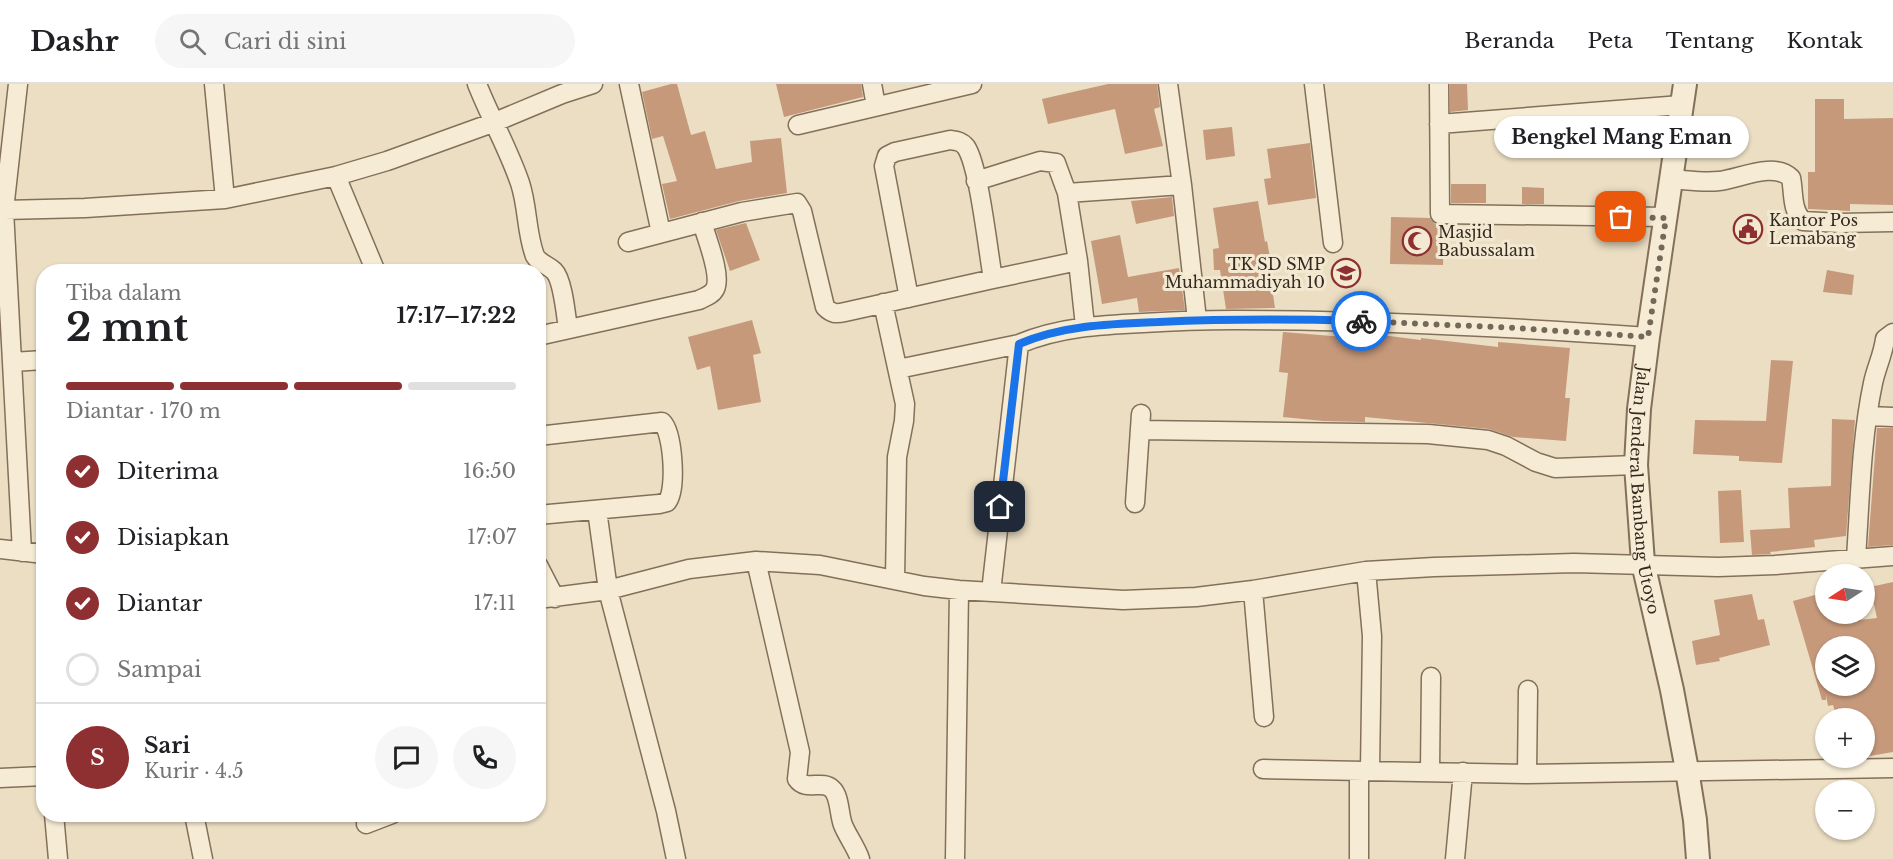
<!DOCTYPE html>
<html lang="id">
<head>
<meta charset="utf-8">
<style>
	body { margin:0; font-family:"Libre Baskerville",serif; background:#f6f6f6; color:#202124; height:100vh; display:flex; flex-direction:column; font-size:22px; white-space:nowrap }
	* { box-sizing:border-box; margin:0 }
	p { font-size:20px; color:#757577 }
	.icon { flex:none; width:33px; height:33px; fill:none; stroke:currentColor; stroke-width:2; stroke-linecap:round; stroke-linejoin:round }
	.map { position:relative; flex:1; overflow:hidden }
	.side { position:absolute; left:36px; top:180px; width:510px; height:558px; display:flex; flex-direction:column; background:#fff; border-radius:24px; box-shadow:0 2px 4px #0004 }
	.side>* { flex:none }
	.needle { width:39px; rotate:258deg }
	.controls { position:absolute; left:1815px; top:480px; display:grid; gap:12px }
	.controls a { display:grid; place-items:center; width:60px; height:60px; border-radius:50%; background:#fff; box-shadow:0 2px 4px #0004; font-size:30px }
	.pin { position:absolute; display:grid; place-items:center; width:51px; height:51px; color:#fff; margin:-26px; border-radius:12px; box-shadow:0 3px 9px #0006 }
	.courier { position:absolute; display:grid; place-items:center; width:60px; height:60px; margin:-30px; border:4px solid #1a73e8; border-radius:50%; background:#fff; color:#222; box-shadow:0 2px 8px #0007 }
	.bubble { position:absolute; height:42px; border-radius:21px; background:#fff; box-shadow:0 2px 4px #0004; font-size:20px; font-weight:700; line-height:42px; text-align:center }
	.headline em { font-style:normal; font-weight:700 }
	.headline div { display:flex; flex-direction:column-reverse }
	.headline { display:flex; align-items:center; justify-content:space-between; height:102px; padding:0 30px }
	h1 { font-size:39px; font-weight:700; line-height:45px }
	.bar { display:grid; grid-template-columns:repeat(4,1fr); gap:9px 6px; align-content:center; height:72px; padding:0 30px }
	.bar i { height:8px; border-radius:4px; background:#e0e0e0 }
	.bar .active { background:#8e2f31 }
	.bar p { grid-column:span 4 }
	.line { display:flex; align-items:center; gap:15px; padding:0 30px; border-top:2px solid #e0e0e0 }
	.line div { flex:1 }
	.round { display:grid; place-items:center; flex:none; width:63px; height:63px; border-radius:32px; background:#f6f6f6 }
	ol { padding:0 30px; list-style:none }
	li { display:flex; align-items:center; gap:18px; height:66px }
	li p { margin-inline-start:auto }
	li .icon { padding:6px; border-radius:50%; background:#8e2f31; color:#fff; stroke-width:4 }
	li:last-child { color:#757577 }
	li i { width:33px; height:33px; border:3px solid #e0e0e0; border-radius:50% }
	header { display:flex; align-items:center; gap:36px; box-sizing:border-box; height:84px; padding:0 30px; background:#fff; border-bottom:2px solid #e0e0e0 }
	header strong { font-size:28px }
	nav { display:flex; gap:33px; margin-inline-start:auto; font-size:21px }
	.search { width:420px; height:54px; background:#f6f6f6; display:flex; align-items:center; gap:15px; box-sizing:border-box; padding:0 21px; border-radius:33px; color:#757577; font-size:22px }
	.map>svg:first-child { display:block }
</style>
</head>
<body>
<header>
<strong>Dashr</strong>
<div class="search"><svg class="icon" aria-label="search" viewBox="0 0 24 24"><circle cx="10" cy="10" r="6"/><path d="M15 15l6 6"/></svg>Cari di sini</div>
<nav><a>Beranda</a><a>Peta</a><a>Tentang</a><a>Kontak</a></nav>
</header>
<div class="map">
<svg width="1893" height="775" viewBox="0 0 1893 775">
	<rect width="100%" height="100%" fill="#ebdec3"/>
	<path fill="#c6997b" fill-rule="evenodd" d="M671 0H677L691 51 705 47 716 85 752 78 750 57 781 54 787 109 739 117 670 135 662 100 677 97 663 52 652 55 642 8Z
		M776 0H861L863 13 784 33Z
		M1108 0H1157L1160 23 1154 25 1163 62 1125 70 1115 25 1048 40 1042 15Z
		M1450 0H1467L1468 26 1450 28Z
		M1815 15H1844V35L1893 34V121L1850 120V127L1808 125V88H1815Z
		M1232 43 1235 72 1206 76 1203 46Z
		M1310 59 1316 114 1268 121 1264 95 1271 94 1267 65Z
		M1451 100H1486V119H1451Z
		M1522 103 1544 104V120H1522Z
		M1172 113 1174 132 1136 140 1131 117Z
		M1258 117 1265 158 1267 157 1273 190H1270L1275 224 1226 225 1220 186H1214L1213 165 1219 164 1213 124Z
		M1391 133 1430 134 1435 140 1444 141 1443 181 1390 180Z
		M746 139 760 176 730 187 716 146Z
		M1120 151 1128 193 1179 184 1185 226 1139 228 1137 214 1102 220 1091 157Z
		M1827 186 1854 191 1852 211 1823 208Z
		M752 236 761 269 753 271 761 318 718 326 710 282 697 286 688 253Z
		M1283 248 1381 256V251L1421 256V254L1498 263V258L1570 264 1565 314H1570L1566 357 1513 353 1489 345 1365 333V338L1323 337 1283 333 1288 289 1279 288Z
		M1771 276 1793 277 1782 379 1739 377V372L1693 370 1695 336 1766 337Z
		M1832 335 1855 336 1846 452 1814 456 1815 463 1770 468 1771 470 1752 471 1750 446 1790 444 1788 404 1831 402Z
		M1877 344H1893V461L1868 463Z
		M1741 406 1744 458 1720 459 1718 407Z
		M1893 498V668L1864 673V634H1837L1833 621 1828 622 1826 611V616H1822L1793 517 1826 508V530H1840L1842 538 1877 534 1870 503ZM1826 562H1864V602H1826Z
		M1752 510 1758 536 1764 535 1770 561 1719 574 1720 577 1696 581 1692 557 1720 551 1714 516Z"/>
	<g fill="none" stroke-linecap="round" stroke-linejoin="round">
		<g stroke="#83705b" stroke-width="21">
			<path id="minor" d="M18 0 4 126 22 468
				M214 0 225 115
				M477 0C490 33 508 64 520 99 528 123 526 148 535 172 540 180 548 181 554 187 563 196 566 232 568 245
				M629 0 661 149
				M872 0 876 22
				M1168 0 1182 101 1197 236
				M1314 0 1333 159
				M1439 0 1440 130 1666 133
				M1439 40 1681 21
				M798 41 972 0
				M336 92 376 188
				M1671 95C1687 96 1703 99 1719 97 1739 95 1774 77 1791 94 1794 108 1791 126 1803 137L1840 139 1893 138
				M976 97 1040 77 1056 79 1067 109 1078 177
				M1067 109 1182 101
				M4 126 85 124 225 115 336 92 387 77 495 38 562 10 593 0
				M628 158 742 128 797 119 802 127 825 223C832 230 836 230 845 228L993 195 1078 177 1085 242
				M909 214 884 82 887 72 895 68 950 56C957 57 961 57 966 63 979 82 988 167 993 195
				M883 219 905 320 904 337 897 373 895 496
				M538 252 699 216C705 213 712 211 715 205 722 191 706 153 702 138
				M12 278 44 276
				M898 285 1019 260
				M1868 332 1893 333
				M1140 346 1428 350 1488 356 1506 362 1536 378 1555 384 1636 381
				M538 352 662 338C673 348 677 406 667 418L659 420 538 431
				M1135 419 1141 330
				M597 426 608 506 666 727 676 775
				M0 465 44 470
				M1856 474C1860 416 1861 356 1873 299 1876 284 1883 271 1885 255L1893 249
				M756 477 800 668 797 695C806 708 822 695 832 705 840 712 839 731 843 741 848 753 856 763 860 775
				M538 481 555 514
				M1366 487 1372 552 1370 687
				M1253 506 1264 633
				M991 508 1019 260C1059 243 1101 241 1143 239 1174 237 1204 236 1234 236 1373 236 1510 243 1648 253
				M538 515 608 506 689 485 756 477 820 481 924 502 959 506 1123 516 1196 513 1253 506 1366 487 1434 483 1574 479 1718 483 1775 481 1893 472
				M1263 685 1527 690 1893 684
				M1359 687V775
				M1430 688 1431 593
				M1527 690 1528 606
				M0 694 44 692
				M54 730 58 775
				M194 730 203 775
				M366 740 392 730
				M955 775 959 506
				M1455 775 1463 688"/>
		</g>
		<g stroke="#83705b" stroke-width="26">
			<g id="tertiary">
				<path id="s1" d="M1685 0 1648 253 1639 325 1636 381 1643 479 1672 606 1687 686 1695 736 1698 775"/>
			</g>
		</g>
		<use href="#minor" stroke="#f6ecd5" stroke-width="18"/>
		<use href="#tertiary" stroke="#f6ecd5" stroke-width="22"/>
	</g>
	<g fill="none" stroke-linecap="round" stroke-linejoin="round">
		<path stroke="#746858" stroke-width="6" stroke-dasharray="0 10.8" d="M1361 237 1516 244 1648 253 1666 134 1621 133"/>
		<path stroke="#1a73e8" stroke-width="8" d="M1000 423 1019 260C1064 241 1111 240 1159 238 1226 235 1294 235 1361 237"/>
	</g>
	<defs>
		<g id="civic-ring" transform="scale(1.5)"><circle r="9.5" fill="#f3e9d2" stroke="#8e2f31" stroke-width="1.5"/><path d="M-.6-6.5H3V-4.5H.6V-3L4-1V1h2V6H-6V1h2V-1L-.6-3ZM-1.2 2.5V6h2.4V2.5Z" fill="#8e2f31"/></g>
		<g id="mosque-ring" transform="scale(1.5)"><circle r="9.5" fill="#f3e9d2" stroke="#8e2f31" stroke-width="1.5"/><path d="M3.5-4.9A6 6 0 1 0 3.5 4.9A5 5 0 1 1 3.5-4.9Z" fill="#8e2f31"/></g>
		<g id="school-ring" transform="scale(1.5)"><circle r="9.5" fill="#f3e9d2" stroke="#8e2f31" stroke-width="1.5"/><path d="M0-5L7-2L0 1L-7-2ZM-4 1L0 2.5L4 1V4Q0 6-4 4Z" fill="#8e2f31"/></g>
	</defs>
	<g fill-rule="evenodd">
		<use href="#civic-ring" x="1748" y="145"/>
		<use href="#mosque-ring" x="1417" y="157"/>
		<use href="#school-ring" x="1346" y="189"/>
	</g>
	<g text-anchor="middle" stroke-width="6" stroke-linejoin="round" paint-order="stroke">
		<g font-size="16" fill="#34291e" stroke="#f3e9d2" text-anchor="start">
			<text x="1769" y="142">Kantor Pos<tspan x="1769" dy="18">Lemabang</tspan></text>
			<text x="1438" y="154">Masjid<tspan x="1438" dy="18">Babussalam</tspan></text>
			<text x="1325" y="186" text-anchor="end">TK SD SMP<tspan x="1325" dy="18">Muhammadiyah 10</tspan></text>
		</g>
		<g font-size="16" fill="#34291e" stroke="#f3e9d2">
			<text dy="6" stroke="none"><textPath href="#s1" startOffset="410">Jalan Jenderal Bambang Utoyo</textPath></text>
		</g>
	</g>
</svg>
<div class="controls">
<a><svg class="needle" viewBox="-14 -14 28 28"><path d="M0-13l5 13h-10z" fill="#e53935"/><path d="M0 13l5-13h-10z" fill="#757577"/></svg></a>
<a><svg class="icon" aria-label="layers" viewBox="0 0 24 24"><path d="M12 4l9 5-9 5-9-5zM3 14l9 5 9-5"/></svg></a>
<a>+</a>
<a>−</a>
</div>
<div class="pin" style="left:1621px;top:133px;background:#ea580c"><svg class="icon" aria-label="bag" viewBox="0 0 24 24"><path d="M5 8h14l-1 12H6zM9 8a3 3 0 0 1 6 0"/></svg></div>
<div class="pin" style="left:1000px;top:423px;background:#1f2937"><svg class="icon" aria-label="home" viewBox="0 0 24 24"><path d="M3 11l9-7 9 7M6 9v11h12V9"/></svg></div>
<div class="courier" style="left:1361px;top:237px"><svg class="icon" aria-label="bike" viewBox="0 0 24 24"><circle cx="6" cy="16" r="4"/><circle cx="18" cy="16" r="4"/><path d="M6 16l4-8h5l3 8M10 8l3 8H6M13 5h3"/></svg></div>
<div class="bubble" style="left:1494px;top:32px;width:255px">Bengkel Mang Eman</div>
<section class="side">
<div class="headline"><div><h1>2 mnt</h1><p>Tiba dalam</p></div><em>17:17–17:22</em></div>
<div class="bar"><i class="active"></i><i class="active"></i><i class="active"></i><i></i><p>Diantar · 170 m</p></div>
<ol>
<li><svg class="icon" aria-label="check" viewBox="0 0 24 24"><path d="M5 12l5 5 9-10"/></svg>Diterima<p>16:50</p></li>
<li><svg class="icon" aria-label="check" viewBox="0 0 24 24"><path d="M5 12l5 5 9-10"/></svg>Disiapkan<p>17:07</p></li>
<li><svg class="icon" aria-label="check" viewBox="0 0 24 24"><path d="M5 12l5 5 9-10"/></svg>Diantar<p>17:11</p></li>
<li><i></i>Sampai</li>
</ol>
<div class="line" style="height:108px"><b class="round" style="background:#8e2f31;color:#fff">S</b><div><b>Sari</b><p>Kurir · 4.5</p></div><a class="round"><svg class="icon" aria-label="chat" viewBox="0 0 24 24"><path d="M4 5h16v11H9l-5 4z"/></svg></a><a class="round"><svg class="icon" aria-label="phone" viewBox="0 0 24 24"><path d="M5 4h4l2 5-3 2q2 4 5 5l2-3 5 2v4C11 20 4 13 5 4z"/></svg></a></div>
</section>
</div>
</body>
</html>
